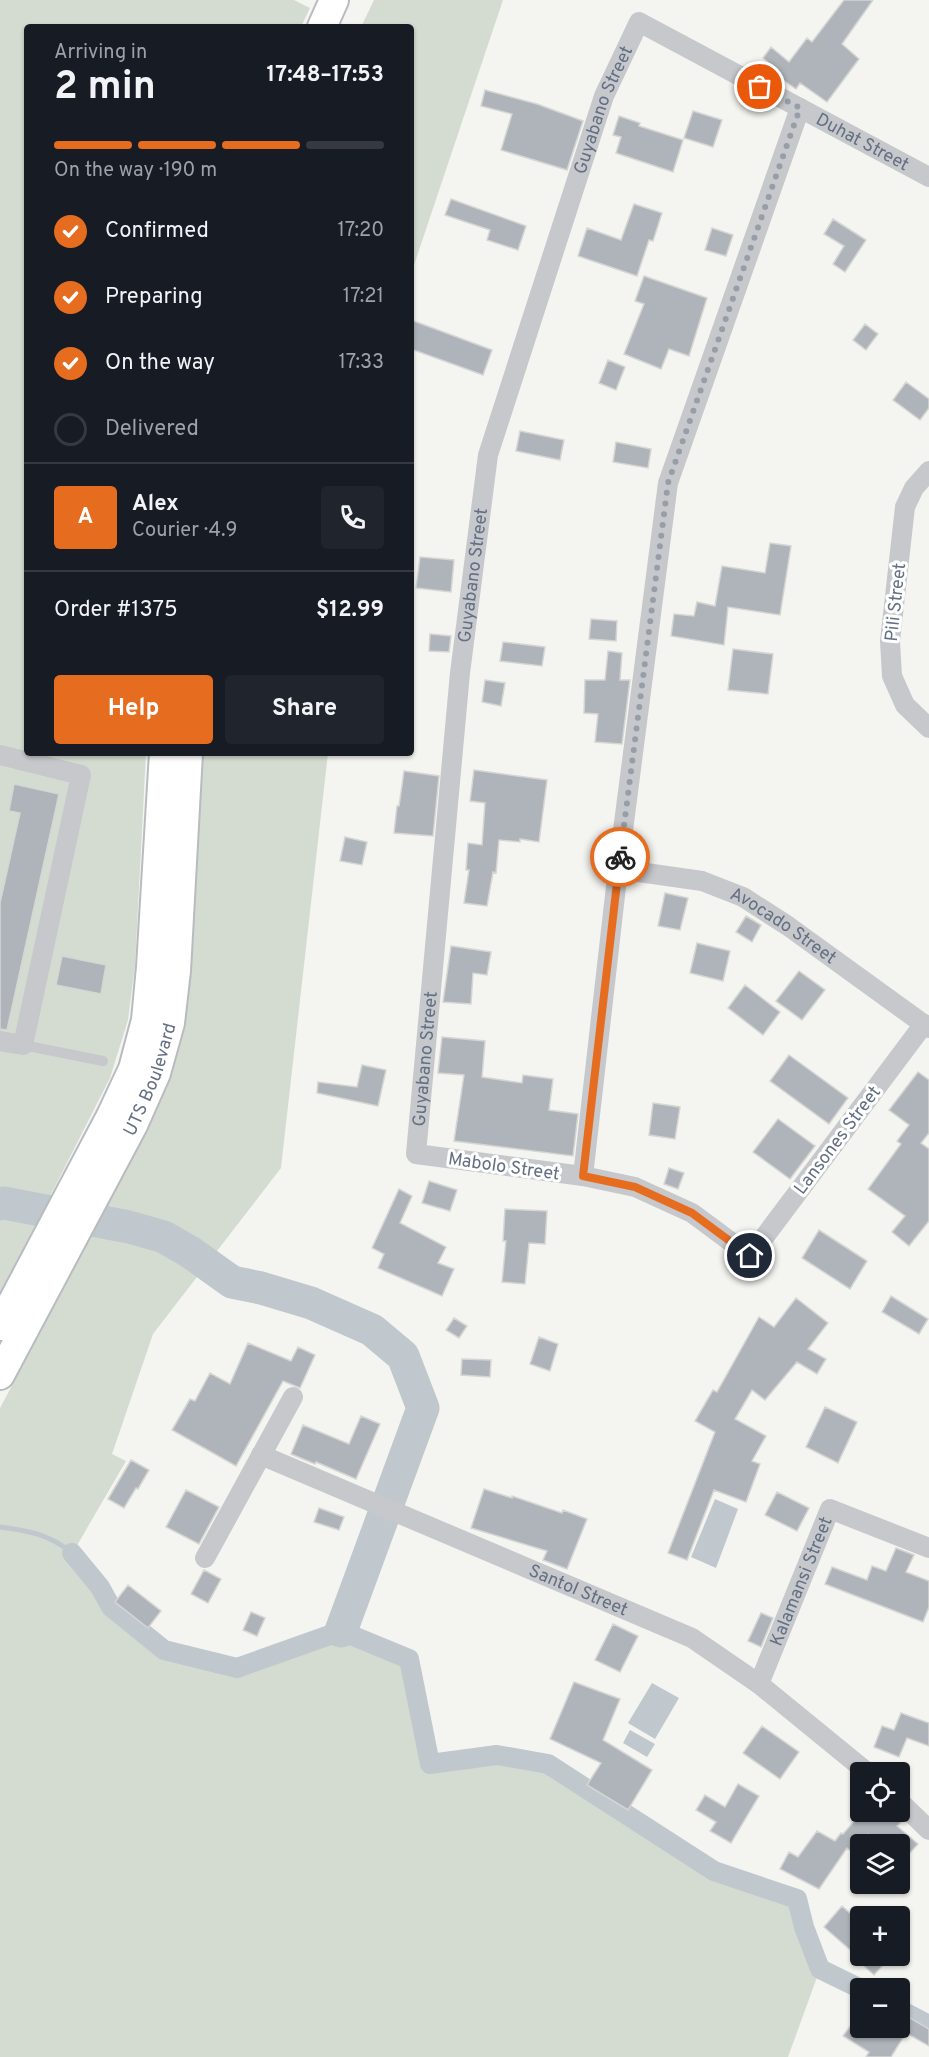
<!DOCTYPE html>
<html lang="en">
<head>
<meta charset="utf-8">
<style>
	body { margin:0; font-family:Overpass,sans-serif; background:#20242c; color:#f1f3f6; height:100vh; display:flex; flex-direction:column; font-size:22px; white-space:nowrap }
	* { box-sizing:border-box; margin:0 }
	p { font-size:20px; color:#9ea1a6 }
	.icon { flex:none; width:33px; height:33px; fill:none; stroke:currentColor; stroke-width:2; stroke-linecap:round; stroke-linejoin:round }
	.map { position:relative; flex:1; overflow:hidden }
	.sheet { position:absolute; left:24px; top:24px; width:390px; height:732px; display:flex; flex-direction:column; background:#171b24; border-radius:6px; box-shadow:0 2px 4px #0004 }
	.sheet>* { flex:none }
	.tools { position:absolute; left:850px; top:1762px; display:grid; gap:12px }
	.tools a { display:grid; place-items:center; width:60px; height:60px; border-radius:6px; background:#171b24; box-shadow:0 2px 4px #0004; font-size:30px }
	.pin { position:absolute; display:grid; place-items:center; width:51px; height:51px; color:#fff; margin:-26px; border:3px solid #fff; border-radius:50%; box-shadow:0 2px 6px #0007 }
	.courier { position:absolute; display:grid; place-items:center; width:60px; height:60px; margin:-30px; border:4px solid #e66d1f; border-radius:50%; background:#fff; color:#222; box-shadow:0 2px 8px #0007 }
	.summary em { font-style:normal; font-weight:700 }
	.summary div { display:flex; flex-direction:column-reverse }
	.summary { display:flex; align-items:center; justify-content:space-between; height:102px; padding:0 30px }
	h1 { font-size:39px; font-weight:700; line-height:45px }
	.bar { display:grid; grid-template-columns:repeat(4,1fr); gap:9px 6px; align-content:center; height:72px; padding:0 30px }
	.bar i { height:8px; border-radius:4px; background:#363941 }
	.bar .active { background:#e66d1f }
	.bar p { grid-column:span 4 }
	.line { display:flex; align-items:center; gap:15px; padding:0 30px; border-top:2px solid #363941 }
	.line div { flex:1 }
	.round { display:grid; place-items:center; flex:none; width:63px; height:63px; border-radius:6px; background:#20242c }
	ol { padding:0 30px; list-style:none }
	li { display:flex; align-items:center; gap:18px; height:66px }
	li p { margin-inline-start:auto }
	li .icon { padding:6px; border-radius:50%; background:#e66d1f; color:#fff; stroke-width:4 }
	li:last-child { color:#9ea1a6 }
	li i { width:33px; height:33px; border:3px solid #363941; border-radius:50% }
	.button { display:flex; gap:12px; margin-top:auto; padding:12px 30px }
	.button a { flex:1; height:69px; border-radius:6px; background:#e66d1f; color:#fff; font-size:24px; font-weight:700; line-height:69px; text-align:center }
	.button a+a { background:#20242c; color:#f1f3f6 }
	.map>svg:first-child { display:block }
</style>
</head>
<body>
<div class="map">
<svg width="929" height="2057" viewBox="0 0 929 2057">
	<rect width="100%" height="100%" fill="#f4f5f0"/>
	<path fill="#d4dcd1" d="M0 0H294L310 8 301 27H27V753H146L135 966 128 1020 110 1078 0 1295Z
		M374 0H503L411 274V27H361Z
		M200 753H328L281 1168 153 1334 112 1454 126 1461 72 1554 100 1587 111 1607 164 1650 237 1668 341 1631 409 1659 430 1764 497 1755 548 1764 714 1871 797 1899 804 1927 820 1969 788 2057H0V1408L72 1273 145 1130Z"/>
	<path fill="#c0c8ce" d="M715 1499 738 1509 716 1568 691 1557Z
		M652 1683 679 1698 655 1739 628 1723Z
		M630 1730 655 1744 647 1757 623 1743Z"/>
	<g fill="none" stroke-linecap="round" stroke-linejoin="round">
		<path stroke="#c0c8ce" stroke-width="5" d="M0 1527C29 1531 49 1534 72 1553"/>
		<path stroke="#c0c8ce" stroke-width="20" d="M72 1553 100 1587 111 1607 164 1650 237 1668 341 1631 409 1659 430 1764 497 1755 548 1764 714 1871 797 1899 804 1927 820 1969 861 1989
			M900 2010 929 2025"/>
		<path stroke="#c0c8ce" stroke-width="33" d="M0 1204 4 1203 129 1227 164 1237 190 1252 232 1282 261 1288 311 1303 372 1330 403 1356 423 1408 341 1631"/>
	</g>
	<path fill="#afb4ba" stroke="#d5d6d3" stroke-width="1.5" d="M844 0H873L842 44 859 59 827 102 800 83 796 89 779 77 781 74 763 58 771 47 789 62 807 38 812 42Z
		M485 90 537 104 583 121 567 170 501 150 512 114 481 106Z
		M693 111 722 120 713 147 684 138Z
		M619 116 640 123 639 126 683 140 673 172 616 153 621 137 613 135Z
		M451 199 526 226 518 250 487 240 490 230 445 215Z
		M634 204 662 213 653 241 649 240 637 276 578 256 587 228 621 240Z
		M833 219 866 240 845 272 833 264 844 246 824 234Z
		M712 228 733 235 726 256 705 250Z
		M644 276 707 298 689 356 669 349 661 369 624 354 644 304 635 301Z
		M411 320 492 350 483 375 411 349Z
		M865 324 878 334 866 350 853 340Z
		M608 360 625 367 616 390 599 383Z
		M906 382 929 399V408L920 420 893 400Z
		M520 431 564 440 560 460 516 451Z
		M616 442 651 449 648 468 613 462Z
		M770 543 791 546 780 615 728 607 724 645 671 636 674 614 694 616 697 602 715 606 722 566 765 573Z
		M420 557 454 560 451 592 416 588Z
		M591 619 617 621 616 641 589 639Z
		M430 634 451 636 449 652 429 651Z
		M503 642 545 647 542 666 500 661Z
		M733 649 773 654 768 694 728 690Z
		M608 651 622 653 620 680H630L622 744 595 742 598 714 584 713 585 680H605Z
		M485 680 505 683 501 706 482 702Z
		M474 770 547 780 539 842 520 839V842L499 840 496 873 493 872 487 906 464 903 469 870H466L468 843 482 845 485 803 470 801Z
		M404 771 439 776 433 836 394 833 397 806H399Z
		M14 784 59 794 7 1030 0 1029V903L20 813 9 811Z
		M345 837 367 842 362 865 340 861Z
		M665 893 688 898 680 930 658 926Z
		M746 916 761 925 752 942 736 932Z
		M697 943 730 951 723 981 690 973Z
		M451 946 491 952 487 975 473 973 471 1004 443 1002Z
		M62 956 106 965 101 994 56 985Z
		M799 971 825 990 802 1020 776 1001Z
		M745 985 780 1012 763 1035 728 1008Z
		M442 1037 485 1041 482 1077 522 1083 523 1075 553 1079 549 1110 578 1114 573 1156 454 1141 464 1075 438 1073Z
		M789 1055 848 1098 829 1124 770 1081Z
		M362 1065 386 1070 378 1106 317 1093 318 1082 357 1087Z
		M918 1072 929 1080V1133L921 1143 929 1149V1221L909 1246 892 1232 905 1216 868 1189 901 1144 897 1141 909 1125 889 1110Z
		M653 1103 680 1107 675 1139 649 1135Z
		M778 1119 815 1146 790 1179 753 1152Z
		M669 1168 684 1173 678 1189 664 1184Z
		M429 1181 457 1190 450 1211 422 1203Z
		M399 1189 412 1196 400 1223 446 1247 438 1263 454 1269 442 1296 378 1268 384 1254 372 1248Z
		M505 1209 547 1211 545 1244 529 1243 525 1284 502 1282 506 1241H503Z
		M819 1230 867 1261 850 1289 802 1258Z
		M891 1296 928 1319 919 1334 882 1312Z
		M796 1298 828 1323 808 1349 826 1359 817 1374 797 1362 765 1400 752 1390 735 1419 766 1436 752 1461 760 1464 746 1502 714 1490 687 1560 668 1553 715 1432 695 1421 713 1390 717 1392 759 1317 774 1327Z
		M454 1318 467 1326 459 1338 446 1330Z
		M539 1337 558 1344 550 1371 530 1364Z
		M248 1343 291 1361 298 1347 315 1355 300 1388 283 1381 236 1466 172 1430 190 1399 195 1401 210 1373 230 1384Z
		M462 1359 491 1360 490 1377 461 1375Z
		M825 1407 857 1422 838 1463 806 1447Z
		M361 1416 380 1424 356 1479 316 1462 315 1464 291 1454 303 1425 349 1444Z
		M131 1460 149 1470 138 1489 136 1488 124 1508 108 1499Z
		M484 1489 512 1498V1496L562 1513 563 1510 587 1519 567 1569 543 1560 547 1551 471 1528Z
		M186 1490 219 1507 199 1544 166 1527Z
		M777 1492 809 1508 797 1531 765 1515Z
		M319 1508 344 1517 339 1530 314 1522Z
		M896 1548 914 1555 906 1572 929 1581V1607L923 1622 825 1584 832 1567 867 1580 872 1566 886 1571Z
		M204 1570 221 1579 208 1603 191 1594Z
		M128 1585 161 1611 148 1628 115 1602Z
		M251 1612 265 1618 257 1636 243 1630Z
		M761 1613 773 1618 761 1647 748 1641Z
		M613 1624 638 1636 620 1672 595 1660Z
		M574 1682 620 1699 603 1740 652 1770 628 1810 587 1785 601 1763 550 1739Z
		M901 1713 929 1723V1746L907 1738 899 1757 874 1747 882 1726 894 1730Z
		M762 1726 799 1752 780 1779 743 1753Z
		M738 1784 759 1796 731 1843 710 1831 716 1822 696 1810 705 1795 725 1807Z
		M862 1812H893L902 1821 897 1826 918 1844 908 1855 900 1848V1845H896L888 1838 881 1845 868 1834 853 1853 847 1848 819 1889 780 1869 789 1852 798 1857 817 1831 835 1841 841 1833 843 1834Z
		M842 1906 861 1923V1956H891L874 1975 853 1956H857L824 1927Z
		M900 2012 929 2029V2046L906 2033 891 2057H866L869 2052 843 2036 856 2018 861 2021V2028H900Z"/>
	<g fill="none" stroke-linecap="round" stroke-linejoin="round">
		<g stroke="#b8bbc0" stroke-width="32">
			<g id="secondary">
				<path d="M322 27 334 0"/>
				<path d="M0 1326 111 1116 133 1069 146 1020 151 967 164 753"/>
				<path id="s5" d="M0 1375 133 1125 156 1073 170 1023 176 971 188 753"/>
			</g>
		</g>
		<path stroke="#c6c8cc" stroke-width="10" d="M23 1045 103 1061"/>
		<g stroke="#c6c8cc" stroke-width="20">
			<path d="M929 471 914 488 905 507 890 641 892 676 905 705 929 728"/>
			<path d="M0 755 81 775 23 1045 0 1041"/>
			<path id="s1" d="M618 869 702 881 743 897 788 926 929 1028"/>
			<path id="s2" d="M924 1024 750 1256 692 1213 635 1187 583 1176 416 1154 460 673 488 455 604 96 639 22 929 177"/>
			<path d="M583 1176 618 869 668 483 800 108"/>
			<path id="s3" d="M261 1455 692 1638 759 1684 868 1773"/>
			<path d="M205 1558 293 1397"/>
			<path id="s4" d="M759 1684 830 1509 929 1548"/>
			<path d="M900 1802 929 1830"/>
		</g>
		<use href="#secondary" stroke="#fff" stroke-width="28"/>
	</g>
	<g fill="none" stroke-linecap="round" stroke-linejoin="round">
		<path stroke="#969ea8" stroke-width="6" stroke-dasharray="0 10.8" d="M620 857 668 483 800 108 760 87"/>
		<path stroke="#e66d1f" stroke-width="8" d="M620 857 583 1176 635 1187 692 1213 750 1256"/>
	</g>
	<g text-anchor="middle" stroke-width="6" stroke-linejoin="round" paint-order="stroke">
		<g font-size="18" fill="#636f82" stroke="#fff">
			<text dy="6" stroke="none"><textPath href="#s2" startOffset="1713">Guyabano Street</textPath></text>
			<text dy="6" stroke="none"><textPath href="#s2" startOffset="2062">Duhat Street</textPath></text>
			<text dy="6" stroke="none"><textPath href="#s2" startOffset="1228">Guyabano Street</textPath></text>
			<text transform="translate(895 602) rotate(-84)" y="6">Pili Street</text>
			<text dy="6" stroke="none"><textPath href="#s1" startOffset="178">Avocado Street</textPath></text>
			<text dy="6" stroke="none"><textPath href="#s2" startOffset="742">Guyabano Street</textPath></text>
			<text dy="6" stroke="none"><textPath href="#s5" startOffset="332">UTS Boulevard</textPath></text>
			<text transform="translate(837 1140) rotate(-53)" y="6">Lansones Street</text>
			<text transform="translate(504 1166) rotate(8)" y="6">Mabolo Street</text>
			<text dy="6" stroke="none"><textPath href="#s4" startOffset="111">Kalamansi Street</textPath></text>
			<text dy="6" stroke="none"><textPath href="#s3" startOffset="345">Santol Street</textPath></text>
		</g>
	</g>
</svg>
<div class="tools">
<a><svg class="icon" aria-label="locate" viewBox="0 0 24 24"><circle cx="12" cy="12" r="6"/><path d="M12 2v4M12 18v4M2 12h4M18 12h4"/></svg></a>
<a><svg class="icon" aria-label="layers" viewBox="0 0 24 24"><path d="M12 4l9 5-9 5-9-5zM3 14l9 5 9-5"/></svg></a>
<a>+</a>
<a>−</a>
</div>
<div class="pin" style="left:760px;top:87px;background:#ea580c"><svg class="icon" aria-label="bag" viewBox="0 0 24 24"><path d="M5 8h14l-1 12H6zM9 8a3 3 0 0 1 6 0"/></svg></div>
<div class="pin" style="left:750px;top:1256px;background:#1f2937"><svg class="icon" aria-label="home" viewBox="0 0 24 24"><path d="M3 11l9-7 9 7M6 9v11h12V9"/></svg></div>
<div class="courier" style="left:620px;top:857px"><svg class="icon" aria-label="bike" viewBox="0 0 24 24"><circle cx="6" cy="16" r="4"/><circle cx="18" cy="16" r="4"/><path d="M6 16l4-8h5l3 8M10 8l3 8H6M13 5h3"/></svg></div>
<section class="sheet">
<div class="summary"><div><h1>2 min</h1><p>Arriving in</p></div><em>17:48–17:53</em></div>
<div class="bar"><i class="active"></i><i class="active"></i><i class="active"></i><i></i><p>On the way · 190 m</p></div>
<ol>
<li><svg class="icon" aria-label="check" viewBox="0 0 24 24"><path d="M5 12l5 5 9-10"/></svg>Confirmed<p>17:20</p></li>
<li><svg class="icon" aria-label="check" viewBox="0 0 24 24"><path d="M5 12l5 5 9-10"/></svg>Preparing<p>17:21</p></li>
<li><svg class="icon" aria-label="check" viewBox="0 0 24 24"><path d="M5 12l5 5 9-10"/></svg>On the way<p>17:33</p></li>
<li><i></i>Delivered</li>
</ol>
<div class="line" style="height:108px"><b class="round" style="background:#e66d1f;color:#fff">A</b><div><b>Alex</b><p>Courier · 4.9</p></div><a class="round"><svg class="icon" aria-label="phone" viewBox="0 0 24 24"><path d="M5 4h4l2 5-3 2q2 4 5 5l2-3 5 2v4C11 20 4 13 5 4z"/></svg></a></div>
<div class="line" style="height:78px"><div>Order #1375</div><b>$12.99</b></div>
<div class="button"><a>Help</a><a>Share</a></div>
</section>
</div>
</body>
</html>
